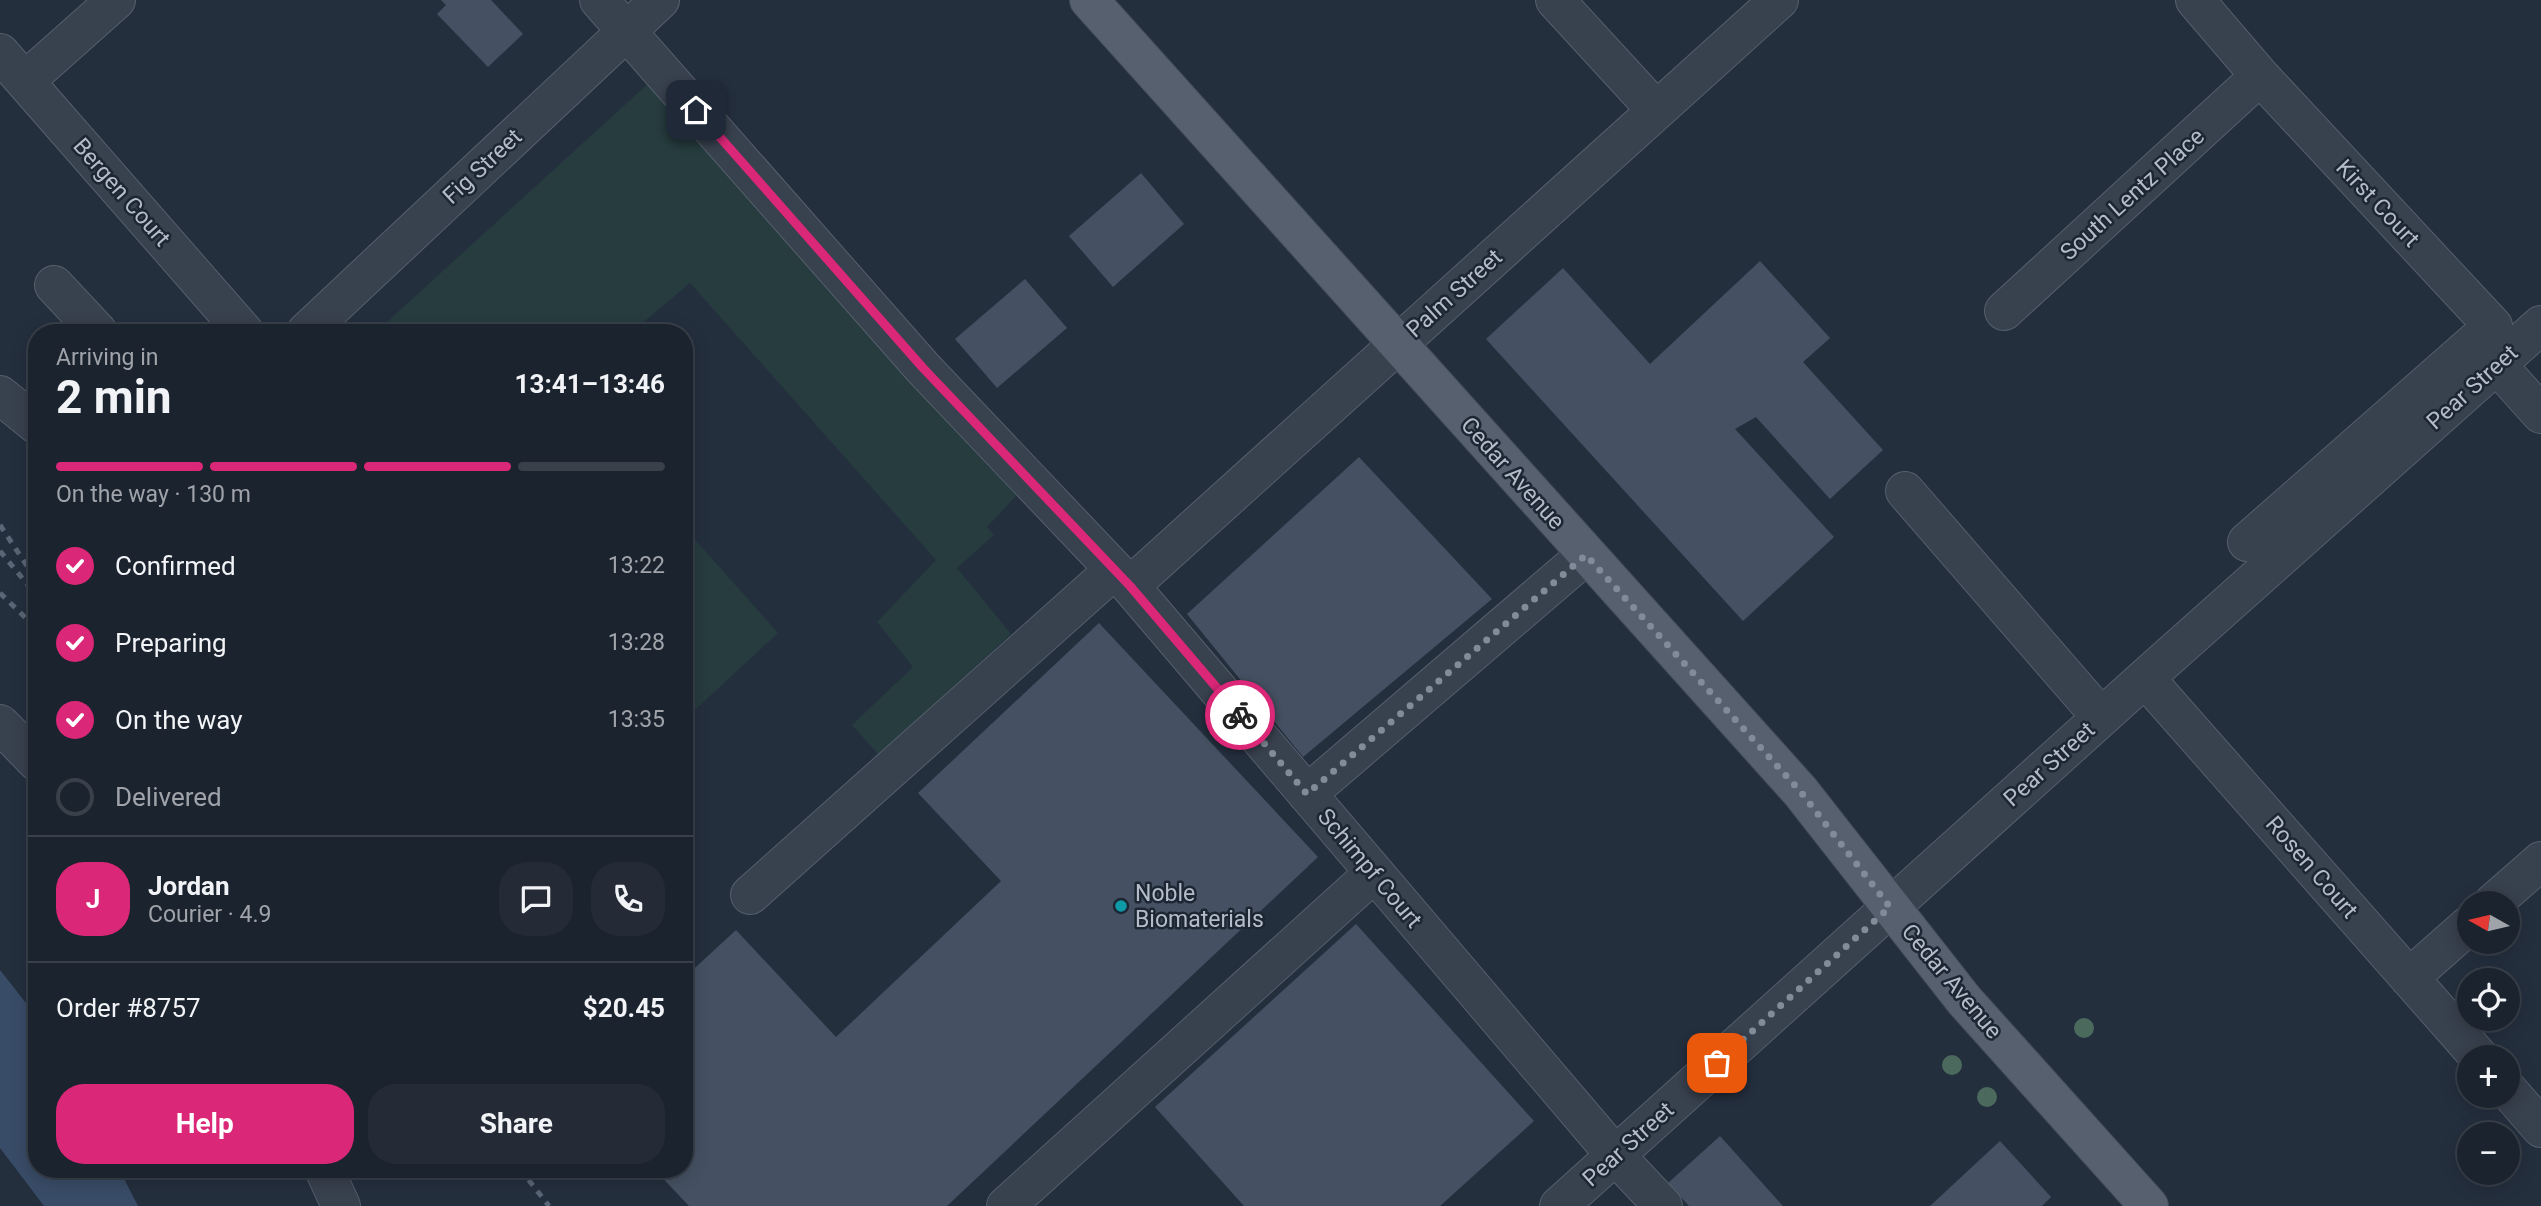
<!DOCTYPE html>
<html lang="en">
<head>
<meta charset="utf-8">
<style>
	body { margin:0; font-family:Roboto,sans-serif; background:#242b36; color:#f1f3f6; height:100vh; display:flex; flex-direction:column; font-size:26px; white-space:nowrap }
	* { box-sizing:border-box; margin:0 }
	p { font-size:23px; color:#a0a4aa }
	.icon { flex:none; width:38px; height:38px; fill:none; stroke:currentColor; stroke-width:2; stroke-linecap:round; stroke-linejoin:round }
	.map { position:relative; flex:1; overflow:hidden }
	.side { position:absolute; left:28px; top:324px; width:665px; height:854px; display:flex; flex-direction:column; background:#1b232e; border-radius:28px; box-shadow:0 4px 18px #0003,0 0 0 2px #39404a }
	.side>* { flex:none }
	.needle { width:46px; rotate:278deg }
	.tools { position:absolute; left:2457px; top:891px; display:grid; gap:14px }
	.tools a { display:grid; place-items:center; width:63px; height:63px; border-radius:50%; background:#1b232e; box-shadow:0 4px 18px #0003,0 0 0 2px #39404a; font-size:35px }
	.pin { position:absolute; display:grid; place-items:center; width:60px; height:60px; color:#fff; margin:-30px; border-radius:14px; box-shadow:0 4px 10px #0006 }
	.courier { position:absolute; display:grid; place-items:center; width:70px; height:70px; margin:-35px; border:5px solid #db2777; border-radius:50%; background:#fff; color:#222; box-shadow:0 2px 9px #0007 }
	.summary em { font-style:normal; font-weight:700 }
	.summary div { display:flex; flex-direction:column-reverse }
	.summary { display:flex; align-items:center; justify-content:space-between; height:119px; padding:0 28px }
	h1 { font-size:46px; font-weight:700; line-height:52px }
	.bar { display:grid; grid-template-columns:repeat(4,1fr); gap:10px 7px; align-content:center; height:84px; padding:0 28px }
	.bar i { height:9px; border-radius:5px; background:#39404a }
	.bar .current { background:#db2777 }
	.bar p { grid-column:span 4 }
	.line { display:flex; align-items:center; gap:18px; padding:0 28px; border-top:2px solid #39404a }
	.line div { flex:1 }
	.round { display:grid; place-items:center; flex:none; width:74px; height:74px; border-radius:28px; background:#242b36 }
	ol { padding:0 28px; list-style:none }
	li { display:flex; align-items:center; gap:21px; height:77px }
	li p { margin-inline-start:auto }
	li .icon { padding:7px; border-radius:50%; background:#db2777; color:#fff; stroke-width:4 }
	li:last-child { color:#a0a4aa }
	li i { width:38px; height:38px; border:4px solid #39404a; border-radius:50% }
	.cta { display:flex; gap:14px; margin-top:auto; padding:14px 28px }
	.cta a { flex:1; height:80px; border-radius:28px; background:#db2777; color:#fff; font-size:28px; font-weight:700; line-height:80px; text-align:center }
	.cta a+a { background:#242b36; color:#f1f3f6 }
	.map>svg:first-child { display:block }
</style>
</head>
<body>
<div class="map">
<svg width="2541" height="1206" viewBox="0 0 2541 1206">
	<rect width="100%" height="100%" fill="#242f3e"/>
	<path fill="#263c3f" d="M651 81 1018 494 987 527 994 535 957 568 1011 634 879 755 852 725 913 667 877 622 936 560 690 283 632 332H376Z
		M684 527 778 633 684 720Z"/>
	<path fill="#394c67" d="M0 970 37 1017V1169H119L138 1206H44L0 1148Z"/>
	<path fill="#455162" d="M441 0H491L523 34 488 67 437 14 446 5Z
		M1141 173 1184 224 1113 287 1069 236Z
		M1760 261 1830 338 1803 362 1883 450 1830 499 1756 417 1735 429 1834 537 1743 621 1486 339 1563 268 1650 364Z
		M1025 279 1067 328 997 388 955 339Z
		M1359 457 1492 599 1303 757 1187 614Z
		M1099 623 1318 857 947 1206H689L654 1169H684V978L736 930 836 1037 1001 881 918 793Z
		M1356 924 1534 1121 1440 1206H1244L1155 1107Z
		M1720 1136 1783 1206H1689L1668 1183Z
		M2000 1141 2051 1197 2042 1206H1930Z"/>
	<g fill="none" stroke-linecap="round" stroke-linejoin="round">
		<g stroke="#565f6c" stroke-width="40">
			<path id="minor" d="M599 0 923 368 1130 586 1615 1155 1663 1206
				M1555 0 1656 110
				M2195 0 2260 76 2493 326 2497 365 2541 414
				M0 53 244 332
				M25 81 116 0
				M54 285 98 332
				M2004 311 2260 76
				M306 332 660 0
				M0 395 37 425
				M1905 491 2101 717
				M2247 542 2493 326
				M1130 586 1779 0
				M2145 678 2479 1057
				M0 724 37 762
				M1307 794 1586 555
				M750 895 1114 570
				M2493 903 2541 861
				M2409 978 2469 925
				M2508 1090 2541 1128
				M324 1169 341 1206
				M1006 1206 1374 873
				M1559 1206 2145 678 2541 325"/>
		</g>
		<g stroke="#414a57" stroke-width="40">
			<path id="major" d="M1089 0 1800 791 1964 1000 2149 1206"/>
		</g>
		<use href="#minor" stroke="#38414e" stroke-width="38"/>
		<use href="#major" stroke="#56606e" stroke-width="38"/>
		<path stroke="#5a6575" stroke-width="5" stroke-dasharray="7 7" stroke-linecap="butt" d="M0 525 37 581
			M0 551 37 596
			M0 593 37 629
			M520 1169 549 1206"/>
	</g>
	<g fill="#4b6a5d">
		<circle cx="2084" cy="1028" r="10"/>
		<circle cx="1952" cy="1065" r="10"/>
		<circle cx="1987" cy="1097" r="10"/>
	</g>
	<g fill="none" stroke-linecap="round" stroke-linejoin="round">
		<path stroke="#828b98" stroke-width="7" stroke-dasharray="0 12.6" d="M1240 715 1307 794 1586 555 1800 791 1890 907 1717 1063"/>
		<path stroke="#db2777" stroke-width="9" d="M696 110 923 368 1130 586 1240 715"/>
	</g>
	<circle fill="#0f9aa8" stroke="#1d2633" stroke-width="2.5" cx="1121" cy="906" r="7"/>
	<g text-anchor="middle" stroke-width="5" stroke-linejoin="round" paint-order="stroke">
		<g font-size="23" fill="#b4bcc9" stroke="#1d2633">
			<text transform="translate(482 166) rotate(-43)" y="8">Fig Street</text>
			<text transform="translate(122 192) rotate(49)" y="8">Bergen Court</text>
			<text transform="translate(2132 194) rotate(-42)" y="8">South Lentz Place</text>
			<text transform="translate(2378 203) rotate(47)" y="8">Kirst Court</text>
			<text transform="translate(1454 293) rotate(-42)" y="8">Palm Street</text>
			<text transform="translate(2472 387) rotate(-42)" y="8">Pear Street</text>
			<text transform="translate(1513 473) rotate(48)" y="8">Cedar Avenue</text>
			<text transform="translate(2049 764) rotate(-42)" y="8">Pear Street</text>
			<text transform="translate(2312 867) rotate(49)" y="8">Rosen Court</text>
			<text transform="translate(1370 868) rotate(50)" y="8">Schimpf Court</text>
			<text transform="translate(1952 981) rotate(50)" y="8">Cedar Avenue</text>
			<text transform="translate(1628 1144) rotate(-42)" y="8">Pear Street</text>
		</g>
		<g font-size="23" fill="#b4bcc9" stroke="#1d2633" text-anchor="start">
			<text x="1135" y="901">Noble<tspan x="1135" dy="26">Biomaterials</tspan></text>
		</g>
	</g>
</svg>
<div class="tools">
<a><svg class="needle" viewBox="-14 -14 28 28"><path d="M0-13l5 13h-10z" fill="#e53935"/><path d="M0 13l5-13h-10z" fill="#a0a4aa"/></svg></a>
<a><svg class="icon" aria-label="locate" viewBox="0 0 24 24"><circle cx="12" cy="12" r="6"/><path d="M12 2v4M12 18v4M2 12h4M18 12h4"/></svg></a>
<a>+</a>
<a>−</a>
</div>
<div class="pin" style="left:1717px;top:1063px;background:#ea580c"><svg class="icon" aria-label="bag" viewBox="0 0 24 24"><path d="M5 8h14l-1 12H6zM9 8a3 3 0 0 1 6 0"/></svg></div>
<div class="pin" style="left:696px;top:110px;background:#1f2937"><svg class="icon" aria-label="home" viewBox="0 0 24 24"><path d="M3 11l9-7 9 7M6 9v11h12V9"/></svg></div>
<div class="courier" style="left:1240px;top:715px"><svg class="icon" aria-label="bike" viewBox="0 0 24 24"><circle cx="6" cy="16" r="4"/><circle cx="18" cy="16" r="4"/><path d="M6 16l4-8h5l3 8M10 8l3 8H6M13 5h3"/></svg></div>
<section class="side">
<div class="summary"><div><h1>2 min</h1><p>Arriving in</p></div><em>13:41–13:46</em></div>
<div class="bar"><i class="current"></i><i class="current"></i><i class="current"></i><i></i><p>On the way · 130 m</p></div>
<ol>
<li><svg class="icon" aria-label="check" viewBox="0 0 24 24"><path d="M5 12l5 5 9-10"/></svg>Confirmed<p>13:22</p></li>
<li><svg class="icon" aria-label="check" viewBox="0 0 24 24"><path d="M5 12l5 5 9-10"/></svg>Preparing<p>13:28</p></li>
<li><svg class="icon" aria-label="check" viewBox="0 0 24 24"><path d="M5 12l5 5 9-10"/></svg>On the way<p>13:35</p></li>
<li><i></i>Delivered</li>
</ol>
<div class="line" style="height:126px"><b class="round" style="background:#db2777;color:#fff">J</b><div><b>Jordan</b><p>Courier · 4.9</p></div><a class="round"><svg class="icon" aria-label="chat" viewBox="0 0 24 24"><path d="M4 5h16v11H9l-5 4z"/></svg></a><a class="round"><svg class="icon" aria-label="phone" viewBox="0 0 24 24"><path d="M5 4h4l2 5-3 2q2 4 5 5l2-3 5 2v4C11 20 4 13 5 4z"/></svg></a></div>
<div class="line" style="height:91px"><div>Order #8757</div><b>$20.45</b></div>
<div class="cta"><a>Help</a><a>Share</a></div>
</section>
</div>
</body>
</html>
